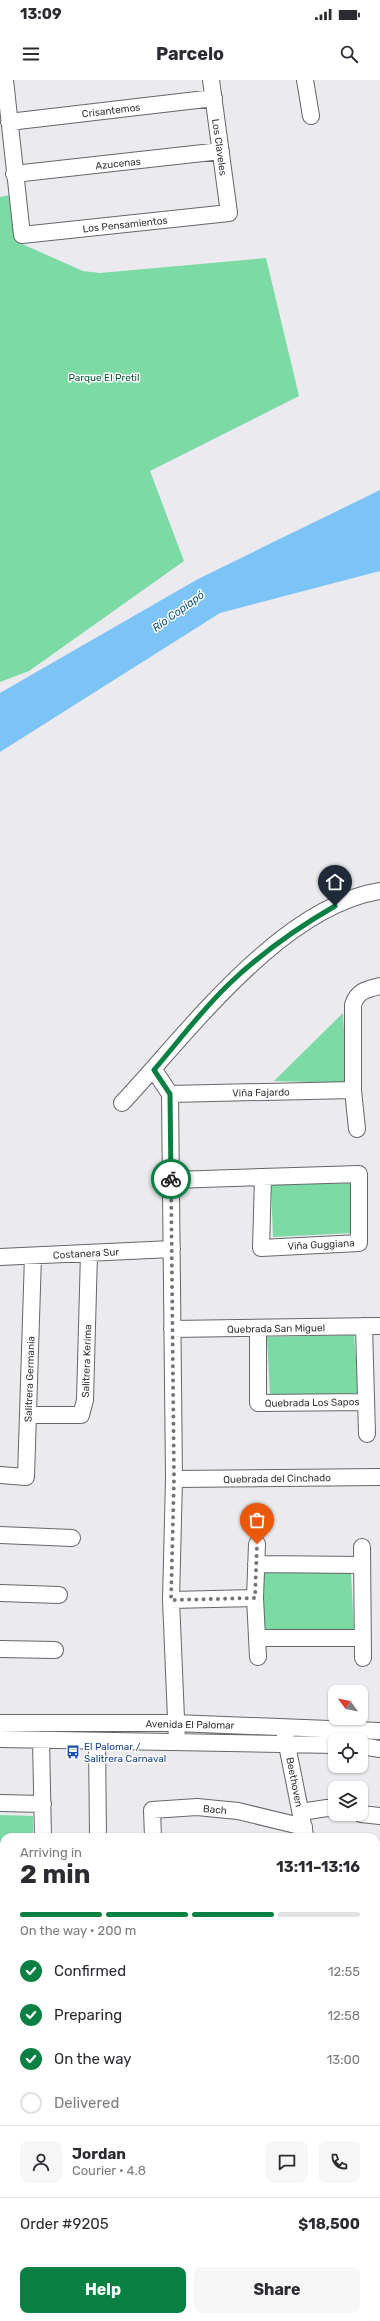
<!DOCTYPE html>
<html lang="en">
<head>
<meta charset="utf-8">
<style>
	body { margin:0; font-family:Rubik,sans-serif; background:#f7f7f7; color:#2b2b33; height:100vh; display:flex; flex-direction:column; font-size:15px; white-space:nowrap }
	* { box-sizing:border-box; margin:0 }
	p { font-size:13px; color:#7c7c81 }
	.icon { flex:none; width:22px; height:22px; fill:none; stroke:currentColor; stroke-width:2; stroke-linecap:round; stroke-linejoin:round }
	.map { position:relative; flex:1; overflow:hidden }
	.drawer { position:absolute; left:0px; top:1753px; width:380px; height:488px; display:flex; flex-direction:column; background:#fff; border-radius:12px 12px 0 0; box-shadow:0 1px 3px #0004 }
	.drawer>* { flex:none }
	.needle { width:26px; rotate:302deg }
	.fabs { position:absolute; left:328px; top:1605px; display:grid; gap:8px }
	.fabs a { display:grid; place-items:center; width:40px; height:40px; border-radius:8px; background:#fff; box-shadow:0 1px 3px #0004; font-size:20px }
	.pin { position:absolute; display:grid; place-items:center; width:34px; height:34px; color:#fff; margin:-41px -17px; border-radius:50% 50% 50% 0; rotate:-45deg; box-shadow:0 0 4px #0007 }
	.pin .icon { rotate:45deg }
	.courier { position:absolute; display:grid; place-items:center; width:40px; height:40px; margin:-20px; border:3px solid #0b8043; border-radius:50%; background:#fff; color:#222; box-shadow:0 1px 5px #0007 }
	.headline em { font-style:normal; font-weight:700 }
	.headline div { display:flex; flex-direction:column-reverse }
	.headline { display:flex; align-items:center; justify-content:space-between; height:68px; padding:0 20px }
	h1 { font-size:26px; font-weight:700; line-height:30px }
	.bar { display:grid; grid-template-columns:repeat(4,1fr); gap:6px 4px; align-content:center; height:48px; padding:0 20px }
	.bar i { height:5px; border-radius:3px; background:#e1e1e2 }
	.bar .current { background:#0b8043 }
	.bar p { grid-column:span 4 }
	.line { display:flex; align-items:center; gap:10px; padding:0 20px; border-top:1px solid #e1e1e2 }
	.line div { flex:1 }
	.round { display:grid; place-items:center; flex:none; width:42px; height:42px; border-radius:8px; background:#f7f7f7 }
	ol { padding:0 20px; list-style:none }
	li { display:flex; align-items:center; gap:12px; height:44px }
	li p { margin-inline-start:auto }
	li .icon { padding:4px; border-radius:50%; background:#0b8043; color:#fff; stroke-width:4 }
	li:last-child { color:#7c7c81 }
	li i { width:22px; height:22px; border:2px solid #e1e1e2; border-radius:50% }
	.action { display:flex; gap:8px; margin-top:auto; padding:8px 20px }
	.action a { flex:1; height:46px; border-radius:8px; background:#0b8043; color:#fff; font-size:16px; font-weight:700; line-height:46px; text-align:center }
	.action a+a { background:#f7f7f7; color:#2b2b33 }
	.status { display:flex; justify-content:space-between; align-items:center; height:28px; padding:0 20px; background:#fff; direction:ltr }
	.status svg { height:11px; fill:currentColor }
	header { display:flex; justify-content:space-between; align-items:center; height:52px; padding:0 20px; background:#fff; font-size:18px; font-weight:700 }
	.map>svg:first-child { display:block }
</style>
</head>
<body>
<div class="status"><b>13:09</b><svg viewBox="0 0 49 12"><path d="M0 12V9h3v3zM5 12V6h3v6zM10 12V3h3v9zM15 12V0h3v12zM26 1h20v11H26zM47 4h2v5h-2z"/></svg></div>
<header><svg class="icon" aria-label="menu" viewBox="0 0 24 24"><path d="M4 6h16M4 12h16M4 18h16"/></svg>Parcelo<svg class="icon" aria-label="search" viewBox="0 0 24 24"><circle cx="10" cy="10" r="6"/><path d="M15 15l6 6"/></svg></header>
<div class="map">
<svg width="380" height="2241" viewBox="0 0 380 2241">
	<rect width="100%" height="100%" fill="#eaeaef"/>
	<path fill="#7cdaa5" d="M11 115 22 164 83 191 100 193 266 178 299 316 150 391 184 481 29 591 0 602V117Z
		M343 933 347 1003 274 1001Z
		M353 1103V1153L273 1157 271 1105Z
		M354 1255 359 1313 270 1316 267 1257Z
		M262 1493H351L354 1550H265Z
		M0 1735 33 1736V1757H4V1825L0 1826Z"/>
	<path fill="#7cc3f6" d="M380 410V491L220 533 0 672V613L198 499Z"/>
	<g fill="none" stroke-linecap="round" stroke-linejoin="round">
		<g stroke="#66666b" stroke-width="18">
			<path id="minor" d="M5 0 22 155 229 133 211 0
				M305 0 311 36
				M9 42 214 18
				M14 94 221 71
				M154 990 170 1014 174 1399 171 1520 177 1662
				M353 1010 357 1049
				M170 1014 353 1010V925C357 911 367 909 380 906
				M122 1023C188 953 280 827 380 811
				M172 1100 359 1094V1163L261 1168 263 1098
				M0 1177 172 1169
				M364 1246 367 1354
				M258 1248V1323L366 1322
				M172 1249 380 1246
				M28 1335H81L85 1320 89 1173
				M0 1395 26 1397 33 1176
				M174 1399 380 1397
				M0 1455 72 1458
				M257 1464 255 1518 258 1577
				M362 1467 363 1578
				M256 1484 362 1485
				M0 1513 59 1515
				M171 1520 255 1518
				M257 1558H362
				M0 1569 55 1570
				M0 1643H175L380 1651
				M285 1655 305 1755
				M0 1659 335 1665
				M41 1660 43 1757
				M97 1661 98 1757
				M361 1666 380 1669
				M0 1723 43 1724
				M301 1732 327 1728 335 1729
				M361 1734 380 1736
				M153 1757 152 1730 197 1727 238 1731 304 1747
				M376 1793H380
				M0 1839 4 1838
				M376 1854 380 1856
				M376 1930 380 1932"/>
		</g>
		<use href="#minor" stroke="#fff" stroke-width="16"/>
	</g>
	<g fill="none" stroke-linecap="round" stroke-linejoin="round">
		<path stroke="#747477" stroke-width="4" stroke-dasharray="0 7.2" d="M171 1099 174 1399 171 1520 255 1518 257 1464"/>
		<path stroke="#0b8043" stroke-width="5" d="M171 1099 170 1014 154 990C178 962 201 931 228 905 260 874 297 848 335 826"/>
	</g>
	<defs>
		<g id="bus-bare" transform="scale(1.08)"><path d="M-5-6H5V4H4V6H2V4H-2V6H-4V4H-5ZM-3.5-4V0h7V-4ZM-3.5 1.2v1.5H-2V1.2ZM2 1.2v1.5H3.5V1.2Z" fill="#1a4fb4" stroke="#fff" stroke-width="2.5" paint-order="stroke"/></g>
	</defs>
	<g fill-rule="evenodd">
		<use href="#bus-bare" x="73" y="1672"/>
	</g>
	<g text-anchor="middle" stroke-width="3" stroke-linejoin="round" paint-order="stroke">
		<g font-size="10" fill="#353537" stroke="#fff">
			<text transform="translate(111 30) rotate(-7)" y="4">Crisantemos</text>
			<text transform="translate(220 67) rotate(82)" y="4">Los Claveles</text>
			<text transform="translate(118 83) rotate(-6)" y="4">Azucenas</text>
			<text transform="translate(125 144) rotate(-6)" y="4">Los Pensamientos</text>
			<text transform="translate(261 1012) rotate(-1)" y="4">Viña Fajardo</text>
			<text transform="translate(321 1164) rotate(-3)" y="4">Viña Guggiana</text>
			<text transform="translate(86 1173) rotate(-3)" y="4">Costanera Sur</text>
			<text transform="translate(276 1248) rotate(-1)" y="4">Quebrada San Miguel</text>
			<text transform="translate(86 1281) rotate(-88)" y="4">Salitrera Kerima</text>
			<text transform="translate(29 1299) rotate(-88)" y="4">Salitrera Germania</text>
			<text transform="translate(312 1322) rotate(-1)" y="4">Quebrada Los Sapos</text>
			<text transform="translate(277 1398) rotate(-1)" y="4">Quebrada del Cinchado</text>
			<text transform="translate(190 1644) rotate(1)" y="4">Avenida El Palomar</text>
			<text transform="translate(295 1702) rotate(79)" y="4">Beethoven</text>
			<text transform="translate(215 1729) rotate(5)" y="4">Bach</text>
		</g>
		<g font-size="10" fill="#0b5d39" stroke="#fff">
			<text x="104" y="301">Parque El Pretil</text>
		</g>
		<g font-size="10" fill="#164399" stroke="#fff" text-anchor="start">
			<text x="84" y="1670">El Palomar /<tspan x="84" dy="12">Salitrera Carnaval</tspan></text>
		</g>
		<g font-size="11" font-style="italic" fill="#08537c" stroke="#fff">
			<text transform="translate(178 531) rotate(-36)" y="4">Río Copiapó</text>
		</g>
	</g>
</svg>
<div class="fabs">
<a><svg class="needle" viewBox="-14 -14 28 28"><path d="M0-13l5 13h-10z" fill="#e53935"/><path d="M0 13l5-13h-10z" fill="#7c7c81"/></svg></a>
<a><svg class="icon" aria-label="locate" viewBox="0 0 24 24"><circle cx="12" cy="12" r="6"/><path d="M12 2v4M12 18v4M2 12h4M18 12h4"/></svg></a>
<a><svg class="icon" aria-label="layers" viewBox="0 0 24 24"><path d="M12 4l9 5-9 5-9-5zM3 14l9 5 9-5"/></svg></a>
</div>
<div class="pin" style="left:257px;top:1464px;background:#ea580c"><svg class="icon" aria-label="bag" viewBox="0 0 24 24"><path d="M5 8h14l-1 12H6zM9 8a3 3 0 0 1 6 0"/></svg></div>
<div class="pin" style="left:335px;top:826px;background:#1f2937"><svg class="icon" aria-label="home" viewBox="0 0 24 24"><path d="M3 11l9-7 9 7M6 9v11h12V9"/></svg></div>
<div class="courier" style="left:171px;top:1099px"><svg class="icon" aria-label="bike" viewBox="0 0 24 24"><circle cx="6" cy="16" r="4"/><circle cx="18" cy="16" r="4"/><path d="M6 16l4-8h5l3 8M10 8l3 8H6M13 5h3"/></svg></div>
<section class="drawer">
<div class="headline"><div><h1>2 min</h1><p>Arriving in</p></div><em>13:11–13:16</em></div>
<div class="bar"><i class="current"></i><i class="current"></i><i class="current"></i><i></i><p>On the way · 200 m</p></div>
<ol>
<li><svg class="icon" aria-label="check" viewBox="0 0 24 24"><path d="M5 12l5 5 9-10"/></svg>Confirmed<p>12:55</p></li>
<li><svg class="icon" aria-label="check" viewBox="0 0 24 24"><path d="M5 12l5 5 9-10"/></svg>Preparing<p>12:58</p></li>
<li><svg class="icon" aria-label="check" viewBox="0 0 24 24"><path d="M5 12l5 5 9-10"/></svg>On the way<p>13:00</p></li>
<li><i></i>Delivered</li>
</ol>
<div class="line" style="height:72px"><a class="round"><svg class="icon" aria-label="person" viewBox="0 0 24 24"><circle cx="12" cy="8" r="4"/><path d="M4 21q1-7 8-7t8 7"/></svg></a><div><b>Jordan</b><p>Courier · 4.8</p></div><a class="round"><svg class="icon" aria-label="chat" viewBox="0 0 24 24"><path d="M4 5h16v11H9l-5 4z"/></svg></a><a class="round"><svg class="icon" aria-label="phone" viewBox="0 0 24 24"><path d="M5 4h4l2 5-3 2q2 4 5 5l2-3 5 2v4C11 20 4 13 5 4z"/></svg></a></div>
<div class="line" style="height:52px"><div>Order #9205</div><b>$18,500</b></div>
<div class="action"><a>Help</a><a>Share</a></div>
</section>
</div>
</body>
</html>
